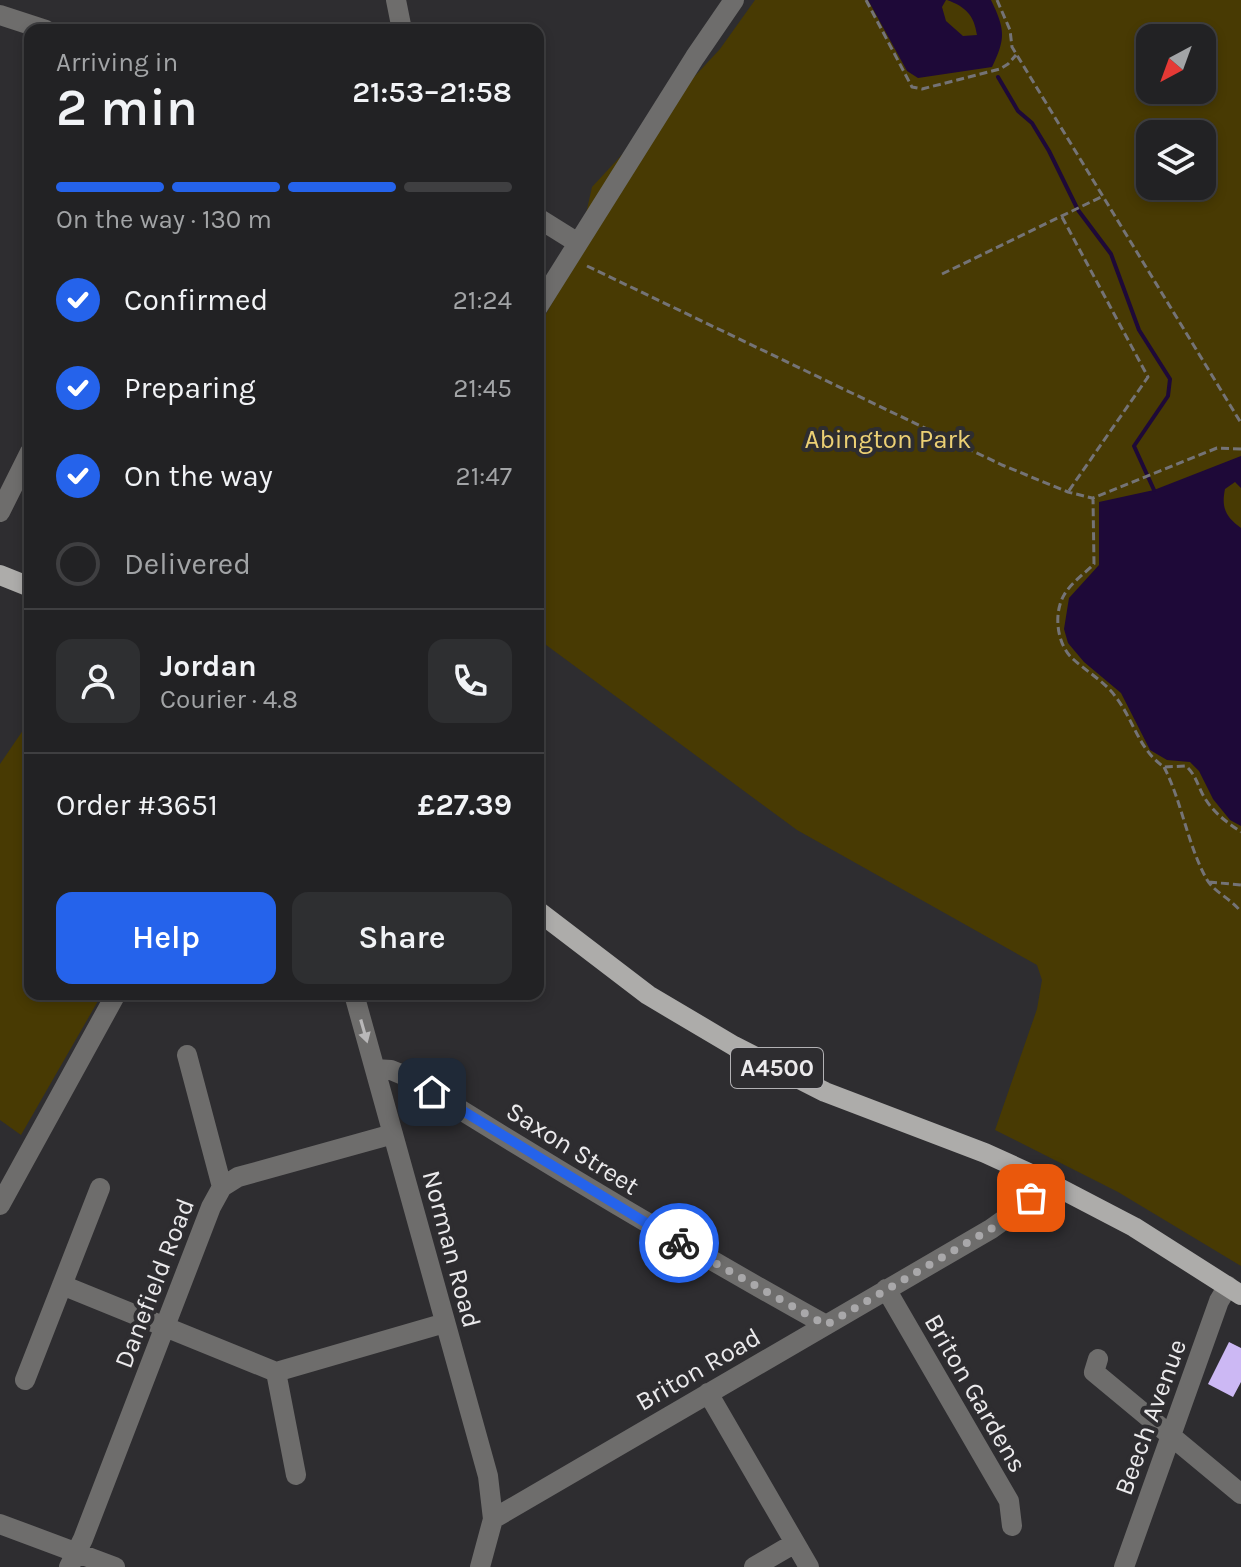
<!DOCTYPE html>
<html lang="en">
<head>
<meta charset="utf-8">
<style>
	body { margin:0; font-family:Karla,sans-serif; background:#2e2f31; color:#f1f3f6; height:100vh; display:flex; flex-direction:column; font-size:30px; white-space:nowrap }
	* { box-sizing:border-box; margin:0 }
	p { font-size:26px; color:#a2a4a6 }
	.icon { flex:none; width:44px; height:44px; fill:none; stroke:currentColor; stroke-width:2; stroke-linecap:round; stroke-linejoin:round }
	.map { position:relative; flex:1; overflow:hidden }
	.drawer { position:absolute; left:24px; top:24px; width:520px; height:976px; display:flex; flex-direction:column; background:#222224; border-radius:16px; box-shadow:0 4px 12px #0003,0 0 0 2px #3f3f41 }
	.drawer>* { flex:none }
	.needle { width:52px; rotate:221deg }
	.buttons { position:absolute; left:1136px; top:24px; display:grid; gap:16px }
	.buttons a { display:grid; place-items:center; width:80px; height:80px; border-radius:16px; background:#222224; box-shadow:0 4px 12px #0003,0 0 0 2px #3f3f41; font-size:40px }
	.pin { position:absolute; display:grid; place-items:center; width:68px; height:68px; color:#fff; margin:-34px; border-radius:16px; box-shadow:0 4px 12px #0006 }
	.courier { position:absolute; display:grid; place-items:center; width:80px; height:80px; margin:-40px; border:6px solid #2563eb; border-radius:50%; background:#fff; color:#222; box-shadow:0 2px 10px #0007 }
	.head em { font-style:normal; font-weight:600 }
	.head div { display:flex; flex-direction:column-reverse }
	.head { display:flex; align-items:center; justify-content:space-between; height:136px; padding:0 32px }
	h1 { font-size:52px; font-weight:600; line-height:60px }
	.bar { display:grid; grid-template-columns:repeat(4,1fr); gap:12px 8px; align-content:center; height:96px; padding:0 32px }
	.bar i { height:10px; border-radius:6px; background:#3f3f41 }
	.bar .selected { background:#2563eb }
	.bar p { grid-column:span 4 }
	.line { display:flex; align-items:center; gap:20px; padding:0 32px; border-top:2px solid #3f3f41 }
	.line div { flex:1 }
	.round { display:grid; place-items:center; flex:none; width:84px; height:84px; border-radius:16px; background:#2e2f31 }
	ol { padding:0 32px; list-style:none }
	li { display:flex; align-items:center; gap:24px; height:88px }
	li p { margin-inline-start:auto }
	li .icon { padding:8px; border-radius:50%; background:#2563eb; color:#fff; stroke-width:4 }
	li:last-child { color:#a2a4a6 }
	li i { width:44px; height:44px; border:4px solid #3f3f41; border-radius:50% }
	.cta { display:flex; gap:16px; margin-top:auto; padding:16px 32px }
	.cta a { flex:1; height:92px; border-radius:16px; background:#2563eb; color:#fff; font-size:32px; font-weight:600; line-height:92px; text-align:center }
	.cta a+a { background:#2e2f31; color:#f1f3f6 }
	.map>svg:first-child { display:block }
</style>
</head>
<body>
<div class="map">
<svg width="1241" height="1567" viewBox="0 0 1241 1567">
	<rect width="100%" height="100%" fill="#2e2d30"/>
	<path fill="#483a03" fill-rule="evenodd" d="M755 0H1241V1266L1118 1192 995 1130 1037 1009 1042 980 1037 965 797 830 538 639V328L575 263 592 187 720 49ZM1150 38H1202V90H1150ZM1150 134H1202V186H1150Z
		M30 720V994H102L21 1135 0 1120V764Z"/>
	<path fill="#1e0938" d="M868 0H946L942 7 946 21 963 36 977 35C974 15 966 7 947 0H991C1005 29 1006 38 992 67L918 78 907 71Z
		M1241 456V488L1235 482 1225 489C1221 508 1226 517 1241 528V826L1230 820 1213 799 1199 771 1190 762 1167 760 1150 750 1121 693 1084 662 1068 643 1064 629 1069 598 1099 565V502L1154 490Z"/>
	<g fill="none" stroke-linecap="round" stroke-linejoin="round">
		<path stroke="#1e0938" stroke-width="4" d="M998 77 1018 111 1032 123 1049 151 1078 210 1111 254 1139 330 1170 379 1168 396 1134 446 1154 490"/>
	</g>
	<path fill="#ccb8f4" d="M1229 1342 1241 1348V1382L1233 1397 1208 1384Z"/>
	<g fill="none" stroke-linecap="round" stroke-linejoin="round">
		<path stroke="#747376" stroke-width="3" stroke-dasharray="8 4" stroke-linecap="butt" d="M866 0 912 87 922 89 1000 69 1008 64 1016 55
			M997 0 1010 30 1012 47 1241 423
			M1062 217 1148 377 1068 492
			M587 266 1002 465 1068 492 1092 498
			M942 274 1101 197
			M1241 449 1217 448 1093 498 1094 564C1085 573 1070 584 1064 595 1053 614 1057 645 1073 659 1086 671 1105 682 1115 696 1134 720 1138 749 1164 767L1186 766C1197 776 1198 788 1206 800 1215 814 1228 823 1241 832
			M1164 767C1182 802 1187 843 1206 878 1213 892 1232 899 1241 912
			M1209 882 1241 885"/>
		<path stroke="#6e6d6c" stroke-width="20" d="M396 0 402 30
			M0 15 46 30
			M538 218 578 243
			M538 307 695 57 734 0
			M0 512 30 452
			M354 994 488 1476 493 1519 480 1567
			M187 1055 222 1187
			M375 1069 391 1070 408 1077C545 1163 684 1246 826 1325
			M0 1205 116 994
			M62 1285 276 1372 445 1323
			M886 1289 1009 1501 1012 1526
			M1098 1359 1094 1372 1241 1494
			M276 1372 296 1475
			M25 1380 100 1188
			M708 1393 809 1567
			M493 1519 991 1229 1022 1207 1042 1179
			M0 1524 115 1567
			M69 1567 83 1539 211 1207 222 1187 238 1177 393 1134
			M754 1567 795 1543
			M1124 1567 1219 1301 1228 1286"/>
		<path stroke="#adacaa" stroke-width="20" d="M0 575 30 587
			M538 911 648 995 734 1046 825 1092 985 1153 1042 1179 1134 1227 1241 1295"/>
	</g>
	<defs><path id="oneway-solid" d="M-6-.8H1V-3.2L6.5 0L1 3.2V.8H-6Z" transform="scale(2)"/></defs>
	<use fill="#b9b8b9" href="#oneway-solid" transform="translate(364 1031) rotate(74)"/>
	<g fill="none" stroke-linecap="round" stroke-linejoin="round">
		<path stroke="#a9a8aa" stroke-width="8" stroke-dasharray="0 14.4" d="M679 1243 826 1325 991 1229 1010 1217 1031 1198"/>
		<path stroke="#2563eb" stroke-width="10" d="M432 1092 679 1243"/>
	</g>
	<g text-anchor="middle" stroke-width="8" stroke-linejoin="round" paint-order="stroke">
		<rect fill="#2e2d30" stroke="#b2b1b4" stroke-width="2" x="731" y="1048" width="92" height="40" rx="6"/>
		<g font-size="24" font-weight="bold" fill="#ebeaec">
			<text x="777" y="1076">A4500</text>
		</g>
		<g font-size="26" fill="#ecd074" stroke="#2e2d30">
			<text x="888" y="448">Abington Park</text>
		</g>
		<g font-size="26" fill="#ebeaec" stroke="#2e2d30">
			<text transform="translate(573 1148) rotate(32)" y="9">Saxon Street</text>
			<text transform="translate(452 1249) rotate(75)" y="9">Norman Road</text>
			<text transform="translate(154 1283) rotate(-69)" y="9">Danefield Road</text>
			<text transform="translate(698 1369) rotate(-30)" y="9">Briton Road</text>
			<text transform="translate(976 1393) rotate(60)" y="9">Briton Gardens</text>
			<text transform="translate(1150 1417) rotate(-70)" y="9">Beech Avenue</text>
		</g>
	</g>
</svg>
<div class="buttons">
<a><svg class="needle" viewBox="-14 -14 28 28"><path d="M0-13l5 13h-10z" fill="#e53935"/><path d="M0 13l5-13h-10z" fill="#a2a4a6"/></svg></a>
<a><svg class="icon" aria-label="layers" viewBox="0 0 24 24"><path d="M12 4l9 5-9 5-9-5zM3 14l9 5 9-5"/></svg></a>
</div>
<div class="pin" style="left:1031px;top:1198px;background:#ea580c"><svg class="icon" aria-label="bag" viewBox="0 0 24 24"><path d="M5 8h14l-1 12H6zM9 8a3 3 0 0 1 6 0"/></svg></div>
<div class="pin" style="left:432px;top:1092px;background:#1f2937"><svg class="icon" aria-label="home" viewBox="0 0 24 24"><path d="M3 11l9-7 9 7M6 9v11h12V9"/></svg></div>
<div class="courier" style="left:679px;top:1243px"><svg class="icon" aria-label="bike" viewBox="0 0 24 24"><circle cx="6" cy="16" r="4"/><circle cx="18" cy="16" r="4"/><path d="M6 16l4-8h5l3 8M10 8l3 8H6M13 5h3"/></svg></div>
<section class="drawer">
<div class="head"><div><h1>2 min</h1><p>Arriving in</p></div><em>21:53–21:58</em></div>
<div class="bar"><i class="selected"></i><i class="selected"></i><i class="selected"></i><i></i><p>On the way · 130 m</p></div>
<ol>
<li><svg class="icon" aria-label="check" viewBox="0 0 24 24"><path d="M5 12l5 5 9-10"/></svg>Confirmed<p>21:24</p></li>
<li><svg class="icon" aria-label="check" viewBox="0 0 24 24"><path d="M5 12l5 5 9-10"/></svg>Preparing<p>21:45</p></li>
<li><svg class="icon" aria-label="check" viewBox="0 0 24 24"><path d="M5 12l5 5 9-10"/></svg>On the way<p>21:47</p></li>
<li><i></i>Delivered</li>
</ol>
<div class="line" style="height:144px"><a class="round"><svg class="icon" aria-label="person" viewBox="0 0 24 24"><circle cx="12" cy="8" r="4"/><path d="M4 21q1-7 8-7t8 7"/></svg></a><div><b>Jordan</b><p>Courier · 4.8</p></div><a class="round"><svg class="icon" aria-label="phone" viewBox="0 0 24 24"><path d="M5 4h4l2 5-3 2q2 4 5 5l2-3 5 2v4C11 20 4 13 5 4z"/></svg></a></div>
<div class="line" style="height:104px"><div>Order #3651</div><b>£27.39</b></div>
<div class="cta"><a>Help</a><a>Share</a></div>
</section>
</div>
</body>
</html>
